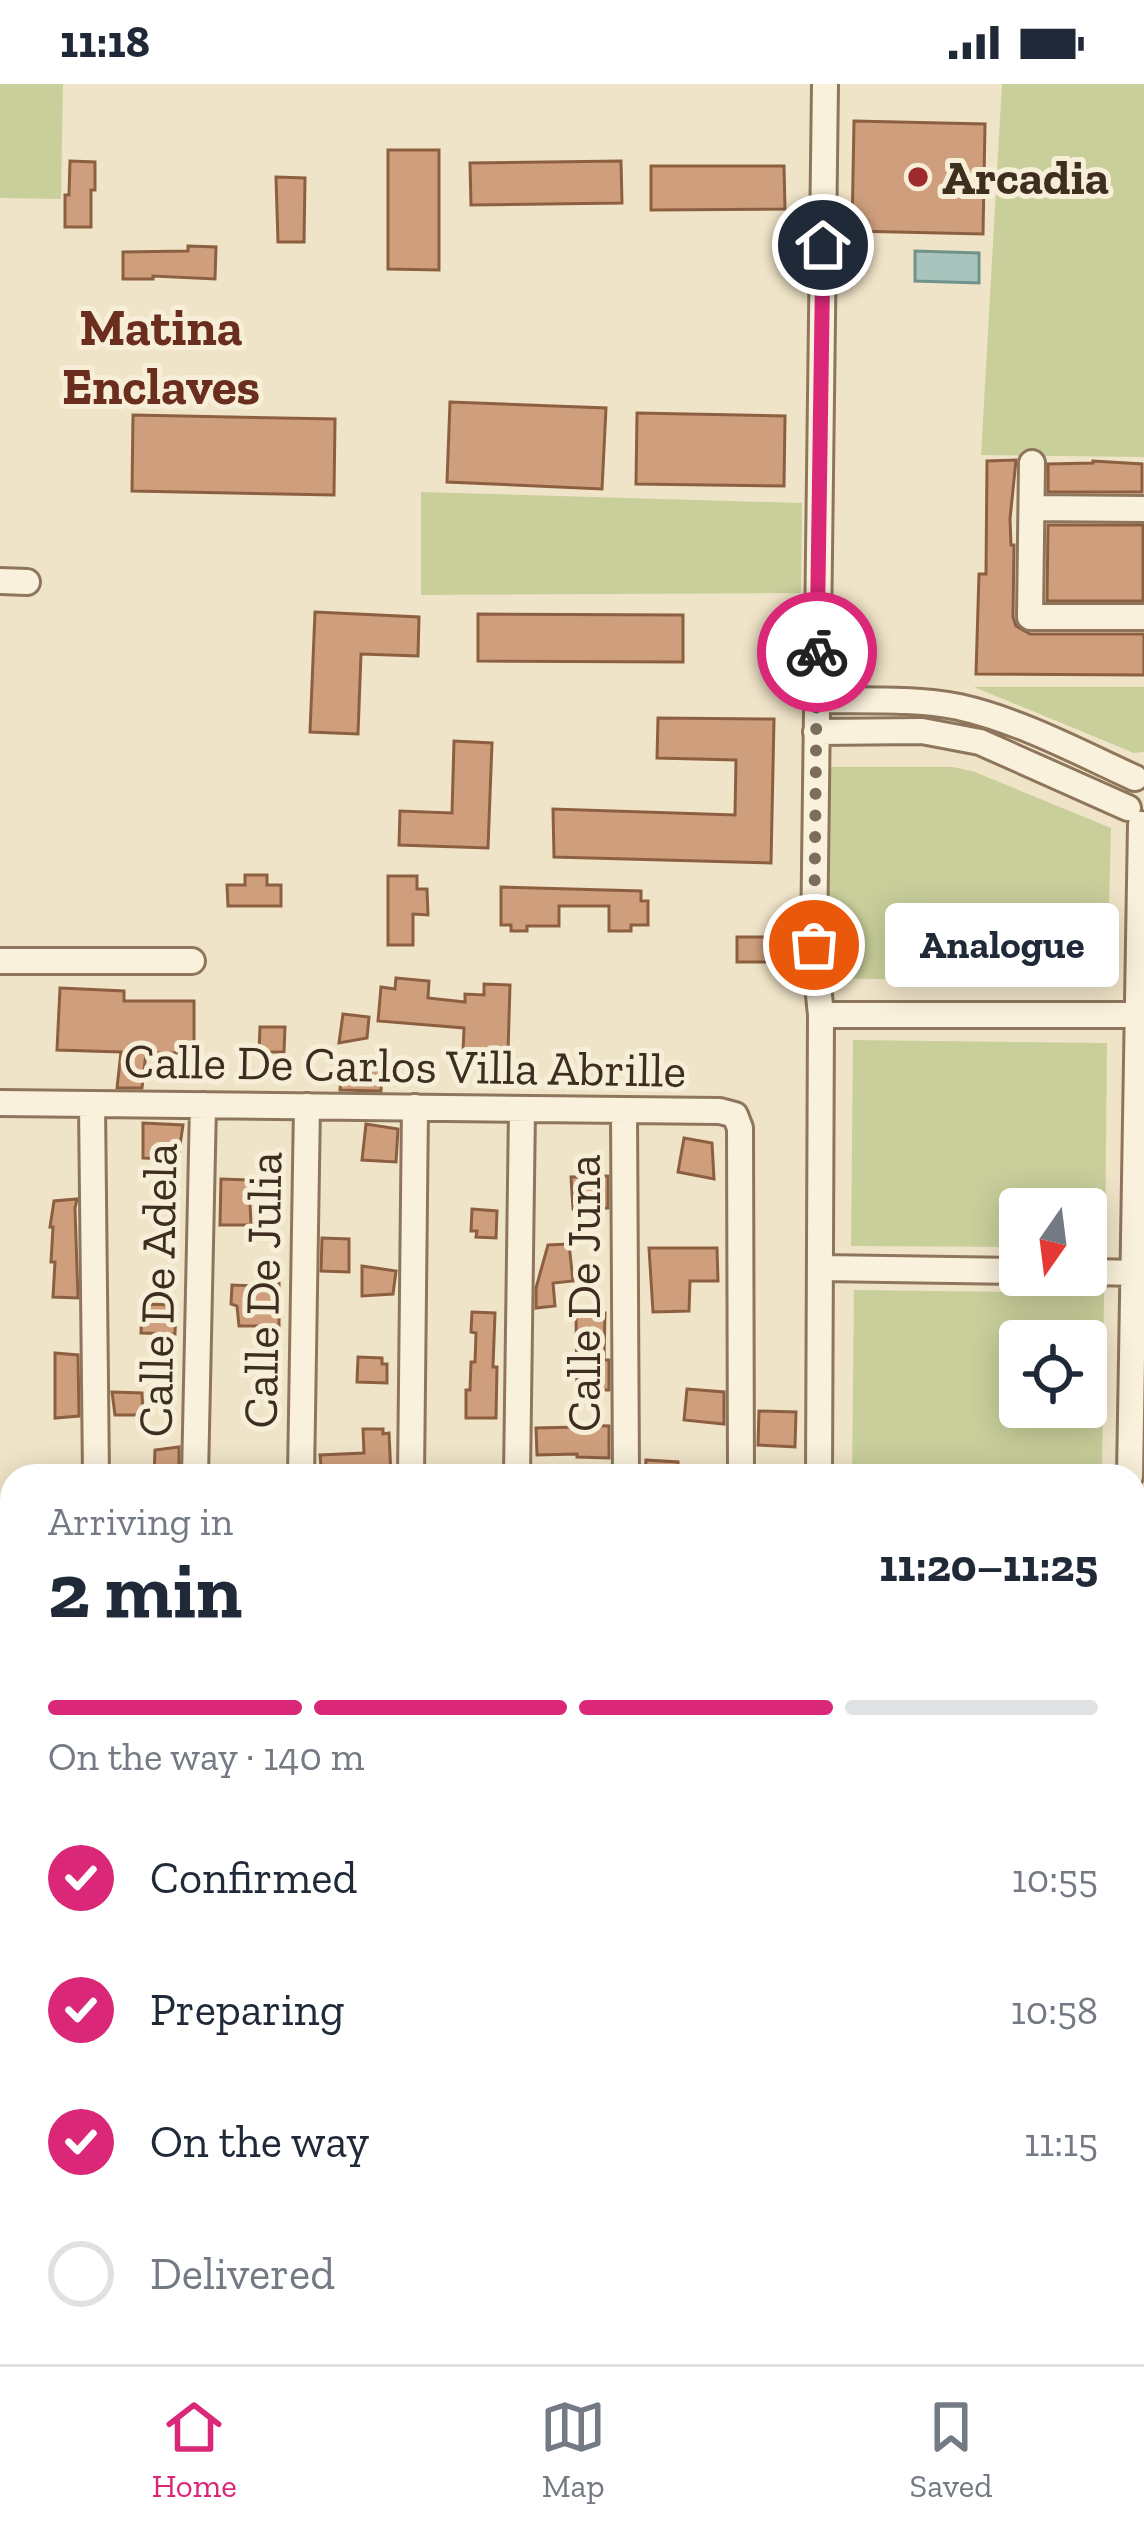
<!DOCTYPE html>
<html lang="en">
<head>
<meta charset="utf-8">
<style>
	body { margin:0; font-family:"Zilla Slab",serif; background:#f2f2f3; color:#1f2937; height:100vh; display:flex; flex-direction:column; font-size:45px; white-space:nowrap }
	* { box-sizing:border-box; margin:0 }
	p { font-size:39px; color:#747a83 }
	.icon { flex:none; width:66px; height:66px; fill:none; stroke:currentColor; stroke-width:2; stroke-linecap:round; stroke-linejoin:round }
	.map { position:relative; flex:1; overflow:hidden }
	.sheet { position:absolute; left:0px; top:1380px; width:1146px; height:900px; display:flex; flex-direction:column; background:#fff; border-radius:36px 36px 0 0; box-shadow:0 6px 30px #0003 }
	.sheet>* { flex:none }
	.needle { width:78px; rotate:194deg }
	.buttons { position:absolute; left:999px; top:1104px; display:grid; gap:24px }
	.buttons a { display:grid; place-items:center; width:108px; height:108px; border-radius:12px; background:#fff; box-shadow:0 6px 30px #0003; font-size:60px }
	.pin { position:absolute; display:grid; place-items:center; width:102px; height:102px; color:#fff; margin:-51px; border:6px solid #fff; border-radius:50%; box-shadow:0 3px 12px #0007 }
	.courier { position:absolute; display:grid; place-items:center; width:120px; height:120px; margin:-60px; border:9px solid #db2777; border-radius:50%; background:#fff; color:#222; box-shadow:0 3px 15px #0007 }
	.bubble { position:absolute; height:84px; border-radius:12px; background:#fff; box-shadow:0 6px 30px #0003; font-size:39px; font-weight:700; line-height:84px; text-align:center }
	.head em { font-style:normal; font-weight:700 }
	.head div { display:flex; flex-direction:column-reverse }
	.head { display:flex; align-items:center; justify-content:space-between; height:204px; padding:0 48px }
	h1 { font-size:78px; font-weight:700; line-height:90px }
	.bar { display:grid; grid-template-columns:repeat(4,1fr); gap:18px 12px; align-content:center; height:144px; padding:0 48px }
	.bar i { height:15px; border-radius:9px; background:#e0e1e3 }
	.bar .current { background:#db2777 }
	.bar p { grid-column:span 4 }
	ol { padding:0 48px; list-style:none }
	li { display:flex; align-items:center; gap:36px; height:132px }
	li p { margin-inline-start:auto }
	li .icon { padding:12px; border-radius:50%; background:#db2777; color:#fff; stroke-width:4 }
	li:last-child { color:#747a83 }
	li i { width:66px; height:66px; border:6px solid #e0e1e3; border-radius:50% }
	.status { display:flex; justify-content:space-between; align-items:center; height:84px; padding:0 60px; background:#fff; direction:ltr }
	.status svg { height:33px; fill:currentColor }
	.menu { display:flex; justify-content:space-around; align-items:center; height:168px; border-top:3px solid #e0e1e3; background:#fff; font-size:33px; color:#747a83 }
	.menu a { display:grid; justify-items:center; gap:6px }
	.menu .current { color:#db2777 }
	.map>svg:first-child { display:block }
</style>
</head>
<body>
<div class="status"><b>11:18</b><svg viewBox="0 0 49 12"><path d="M0 12V9h3v3zM5 12V6h3v6zM10 12V3h3v9zM15 12V0h3v12zM26 1h20v11H26zM47 4h2v5h-2z"/></svg></div>
<div class="map">
<svg width="1144" height="2280" viewBox="0 0 1144 2280">
	<rect width="100%" height="100%" fill="#f0e4c8"/>
	<path fill="#c9cf9b" fill-rule="evenodd" d="M0 0H63L61 115 0 114Z
		M1002 0H1144V373L981 371Z
		M421 408 802 419 801 509 421 511Z
		M974 603H1144V668L1134 669Z
		M826 683H953L975 688 1111 744 1107 900 829 894Z
		M853 956 1107 959 1105 1163H1086V1125H1020V1163L851 1162Z
		M854 1206 1104 1209 1102 1392H852ZM1020 1257H1086V1323H1020Z"/>
	<path fill="#a9c4bc" stroke="#6f938a" stroke-width="3" d="M915 167 979 169V199L915 197Z"/>
	<path fill="#cf9f7d" stroke="#8d5f41" stroke-width="3" d="M854 37 985 40 983 150 852 147Z
		M388 66H439V186L388 185Z
		M70 77 95 78V106H91V143H65V111H69Z
		M621 77 622 119 471 121 470 79Z
		M651 82H784L785 125 651 126Z
		M276 93 305 94 304 158H278Z
		M188 162 216 163 215 195 153 192V195H123V168L188 167Z
		M450 318 606 324 602 405 447 398Z
		M637 329 785 332 784 402 636 400Z
		M133 331 335 335 334 411 132 407Z
		M1016 376 1010 435 1011 461H1014L1013 533 1016 542 1030 550H1144V591L976 590 979 490H986L987 377Z
		M1093 377 1142 380V408H1048V380L1093 379Z
		M1048 441H1143V517H1047Z
		M315 528 419 533 418 572 361 570 358 650 310 648Z
		M478 530 683 531V578L478 577Z
		M658 634 774 635 771 779 554 773 553 725 735 731 736 676 657 674Z
		M454 657 492 659 488 764 399 761 400 727 452 729Z
		M245 791H267V801H281V822H228L227 801H245Z
		M388 792H417V805H427L428 831 413 830V861H388Z
		M501 803 641 807V817H648V841H631V847H609V822H559V842H527V847H511V841H501Z
		M737 853H768V878H737Z
		M396 894 429 897 428 914 465 918V910L484 911V900L510 901 508 969 463 968 464 944 378 937 381 903 395 905Z
		M60 904 124 907V917H194V969H146L142 1004H117L121 968 57 966Z
		M343 930 369 933 367 954 339 959Z
		M260 943H285L284 968H259Z
		M342 979 382 982 381 1007 340 1006Z
		M143 1039 183 1041 178 1075 143 1074Z
		M366 1040 398 1045 396 1078 362 1076Z
		M684 1054 712 1059 714 1095 678 1088Z
		M608 1092V1124L573 1125 571 1093Z
		M221 1095 249 1096 251 1141H220Z
		M77 1115 75 1124 78 1214 53 1213 55 1178H51L53 1143H50L54 1117Z
		M472 1125 497 1127 496 1154 476 1153 477 1147H471Z
		M322 1154 349 1155V1188L321 1187Z
		M569 1160 573 1197 553 1199 555 1222 536 1224V1204L548 1161Z
		M649 1164H717L718 1197H690L689 1227 653 1228Z
		M362 1182 396 1187 393 1210 362 1212Z
		M261 1197 279 1199V1242H239L237 1222 231 1220 232 1201 258 1202Z
		M142 1220 176 1221 175 1250 141 1249Z
		M472 1228 495 1229 493 1283H497L496 1334H466V1306H470L471 1278H475L476 1249 471 1248Z
		M576 1229H605L604 1276H609V1306H577Z
		M55 1269 78 1271 79 1332 55 1334Z
		M358 1273 382 1274V1280H387V1299L357 1298Z
		M687 1305 724 1308V1340L684 1336Z
		M112 1308 142 1309 143 1331H115Z
		M759 1327 796 1328 795 1363 758 1361Z
		M578 1341 609 1342V1374L577 1373V1370L537 1371 536 1344 578 1343Z
		M363 1345H383V1350L389 1349 391 1392H322L320 1371 364 1369Z
		M179 1363V1389L154 1391 155 1366Z
		M646 1376 678 1378V1392H645Z"/>
	<g fill="none" stroke-linecap="round" stroke-linejoin="round">
		<g stroke="#8d765c" stroke-width="30">
			<path id="minor" d="M1032 379 1030 533H1144
				M1032 424 1144 425
				M0 497 27 498
				M817 616C864 617 913 614 959 623 1021 637 1078 668 1135 694
				M816 648 922 647 980 658 1128 724
				M0 877H192
				M821 931H1144
				M0 1019 720 1027 735 1031 740 1044 741 1392
				M92 1020 96 1392
				M624 1026 626 1392
				M821 1184 1020 1187
				M1086 1188 1144 1189
				M195 1392 203 1021
				M301 1392 307 1022
				M411 1392 415 1023
				M517 1392 522 1025
				M819 1392 821 931 814 861 825 0
				M1130 1392 1141 740
				M0 1483H12
				M0 1551H12
				M1134 1589H1144
				M1134 1886H1144
				M1144 1947 1141 2083 1144 2126
				M1088 2268 1096 2280
				M1124 2268 1126 2280"/>
		</g>
		<g stroke="#5b4430" stroke-width="36">
			<path id="major" d="M0 2141 12 2142
				M0 2175H12
				M1134 2218 1144 2217
				M1134 2254 1144 2253"/>
		</g>
		<use href="#minor" stroke="#faf1dc" stroke-width="24"/>
		<use href="#major" stroke="#f3d9a0" stroke-width="30"/>
	</g>
	<g fill="none" stroke-linecap="round" stroke-linejoin="round">
		<path stroke="#7c6e5b" stroke-width="12" stroke-dasharray="0 21.6" d="M814 861 817 568"/>
		<path stroke="#db2777" stroke-width="15" d="M817 568 823 161"/>
	</g>
	<circle fill="#9e2a2b" stroke="#f7eed8" stroke-width="4.5" cx="918" cy="93" r="12"/>
	<g text-anchor="middle" stroke-width="10" stroke-linejoin="round" paint-order="stroke">
		<g font-size="48" font-weight="bold" fill="#3d2e20" stroke="#f7eed8" text-anchor="start">
			<text x="942" y="110">Arcadia</text>
		</g>
		<g font-size="48" fill="#3d2e20" stroke="#f7eed8">
			<text transform="translate(405 981) rotate(1)" y="17">Calle De Carlos Villa Abrille</text>
			<text transform="translate(157 1206) rotate(-89)" y="17">Calle De Adela</text>
			<text transform="translate(262 1206) rotate(-89)" y="17">Calle De Julia</text>
			<text transform="translate(583 1209) rotate(-90)" y="17">Calle De Juna</text>
		</g>
		<g font-size="51" font-weight="bold" fill="#6b2e1e" stroke="#f7eed8">
			<text x="161" y="261">Matina<tspan x="161" dy="59">Enclaves</tspan></text>
		</g>
	</g>
</svg>
<div class="buttons">
<a><svg class="needle" viewBox="-14 -14 28 28"><path d="M0-13l5 13h-10z" fill="#e53935"/><path d="M0 13l5-13h-10z" fill="#747a83"/></svg></a>
<a><svg class="icon" aria-label="locate" viewBox="0 0 24 24"><circle cx="12" cy="12" r="6"/><path d="M12 2v4M12 18v4M2 12h4M18 12h4"/></svg></a>
</div>
<div class="pin" style="left:814px;top:861px;background:#ea580c"><svg class="icon" aria-label="bag" viewBox="0 0 24 24"><path d="M5 8h14l-1 12H6zM9 8a3 3 0 0 1 6 0"/></svg></div>
<div class="pin" style="left:823px;top:161px;background:#1f2937"><svg class="icon" aria-label="home" viewBox="0 0 24 24"><path d="M3 11l9-7 9 7M6 9v11h12V9"/></svg></div>
<div class="courier" style="left:817px;top:568px"><svg class="icon" aria-label="bike" viewBox="0 0 24 24"><circle cx="6" cy="16" r="4"/><circle cx="18" cy="16" r="4"/><path d="M6 16l4-8h5l3 8M10 8l3 8H6M13 5h3"/></svg></div>
<div class="bubble" style="left:885px;top:819px;width:234px">Analogue</div>
<section class="sheet">
<div class="head"><div><h1>2 min</h1><p>Arriving in</p></div><em>11:20–11:25</em></div>
<div class="bar"><i class="current"></i><i class="current"></i><i class="current"></i><i></i><p>On the way · 140 m</p></div>
<ol>
<li><svg class="icon" aria-label="check" viewBox="0 0 24 24"><path d="M5 12l5 5 9-10"/></svg>Confirmed<p>10:55</p></li>
<li><svg class="icon" aria-label="check" viewBox="0 0 24 24"><path d="M5 12l5 5 9-10"/></svg>Preparing<p>10:58</p></li>
<li><svg class="icon" aria-label="check" viewBox="0 0 24 24"><path d="M5 12l5 5 9-10"/></svg>On the way<p>11:15</p></li>
<li><i></i>Delivered</li>
</ol>
</section>
</div>
<nav class="menu">
<a class="current"><svg class="icon" aria-label="home" viewBox="0 0 24 24"><path d="M3 11l9-7 9 7M6 9v11h12V9"/></svg>Home</a>
<a><svg class="icon" aria-label="map" viewBox="0 0 24 24"><path d="M3 6l6-2 6 2 6-2v14l-6 2-6-2-6 2zM9 4v14M15 6v14"/></svg>Map</a>
<a><svg class="icon" aria-label="saved" viewBox="0 0 24 24"><path d="M7 4h10v16l-5-4-5 4z"/></svg>Saved</a>
</nav>
</body>
</html>
